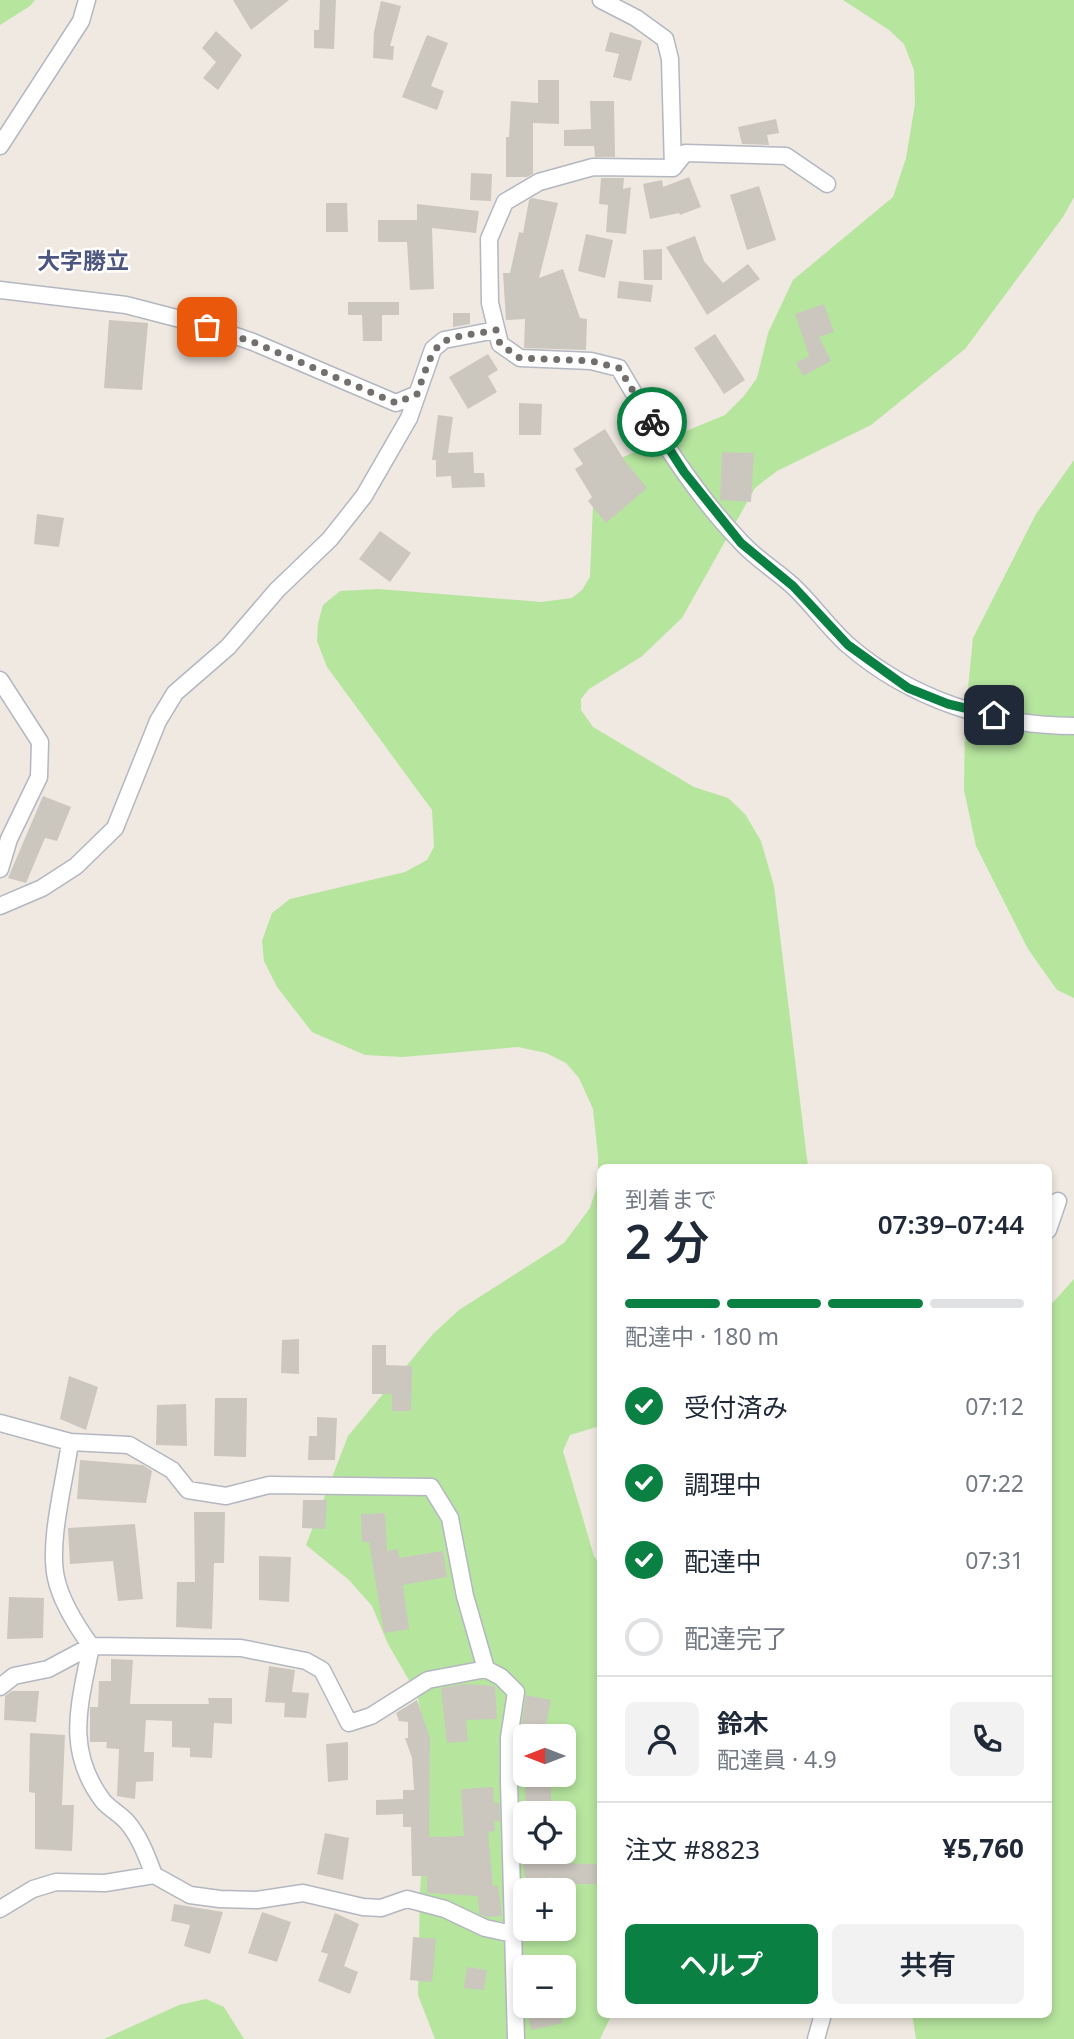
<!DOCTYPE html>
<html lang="ja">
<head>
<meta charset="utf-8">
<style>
	body { margin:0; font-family:"Noto Sans","Noto Sans JP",sans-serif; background:#f2f2f3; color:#1f2937; height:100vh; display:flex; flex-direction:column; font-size:26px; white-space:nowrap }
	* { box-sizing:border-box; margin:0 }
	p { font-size:23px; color:#747a83 }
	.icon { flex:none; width:38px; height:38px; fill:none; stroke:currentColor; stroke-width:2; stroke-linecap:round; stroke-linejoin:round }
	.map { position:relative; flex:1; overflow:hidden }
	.side { position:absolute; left:597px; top:1164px; width:455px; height:854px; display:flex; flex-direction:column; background:#fff; border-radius:10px; box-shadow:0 4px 10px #0003 }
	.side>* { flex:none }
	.needle { width:46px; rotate:270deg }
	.fabs { position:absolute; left:513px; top:1724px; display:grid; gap:14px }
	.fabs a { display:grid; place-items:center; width:63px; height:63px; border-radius:10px; background:#fff; box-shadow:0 4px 10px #0003; font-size:35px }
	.pin { position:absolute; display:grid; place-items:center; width:60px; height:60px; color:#fff; margin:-30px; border-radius:14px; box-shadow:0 4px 10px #0006 }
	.courier { position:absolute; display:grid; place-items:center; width:70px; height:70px; margin:-35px; border:5px solid #0b8043; border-radius:50%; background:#fff; color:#222; box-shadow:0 2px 9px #0007 }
	.summary em { font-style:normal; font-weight:600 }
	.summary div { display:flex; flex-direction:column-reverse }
	.summary { display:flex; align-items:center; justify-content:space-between; height:119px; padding:0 28px }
	h1 { font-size:46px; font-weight:600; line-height:52px }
	.bar { display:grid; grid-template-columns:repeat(4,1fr); gap:10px 7px; align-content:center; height:84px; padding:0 28px }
	.bar i { height:9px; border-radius:5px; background:#e0e1e3 }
	.bar .current { background:#0b8043 }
	.bar p { grid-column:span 4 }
	.line { display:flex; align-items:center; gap:18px; padding:0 28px; border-top:2px solid #e0e1e3 }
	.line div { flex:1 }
	.round { display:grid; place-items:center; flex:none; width:74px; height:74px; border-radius:10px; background:#f2f2f3 }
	ol { padding:0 28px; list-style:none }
	li { display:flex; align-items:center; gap:21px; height:77px }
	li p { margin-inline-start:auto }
	li .icon { padding:7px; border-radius:50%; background:#0b8043; color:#fff; stroke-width:4 }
	li:last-child { color:#747a83 }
	li i { width:38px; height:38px; border:4px solid #e0e1e3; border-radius:50% }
	.action { display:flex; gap:14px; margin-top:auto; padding:14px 28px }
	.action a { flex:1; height:80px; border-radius:10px; background:#0b8043; color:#fff; font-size:28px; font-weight:600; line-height:80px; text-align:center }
	.action a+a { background:#f2f2f3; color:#1f2937 }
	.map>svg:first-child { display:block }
</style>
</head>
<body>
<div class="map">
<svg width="1074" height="2039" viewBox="0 0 1074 2039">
	<rect width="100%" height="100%" fill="#efe9e1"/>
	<path fill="#b6e59e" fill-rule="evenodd" d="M0 0H35L30 6 0 25Z
		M843 0H1074V197L1063 217 965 349 871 425 777 471 755 488 682 618 641 657 589 689 581 699V710L593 727 694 787 728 798 745 814 761 841 774 886 808 1167H600V1426L570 1435 563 1451 594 1556 600 1565V2014H612L600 2039H435L418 1995 420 1891 430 1755 417 1694 388 1644 372 1606 349 1580 306 1545 348 1436 433 1334 459 1310 564 1243 590 1208 598 1183V1156L593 1109 579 1078 566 1063 546 1053 518 1047 403 1057 365 1055 312 1032 277 987 264 961 262 941 272 913 290 899 405 872 427 860 434 847 432 810 327 667 317 641 318 623 323 605 340 591 378 589 541 602 572 598 582 590 590 577 593 505 618 459 725 415 744 396 757 378 768 333 793 280 893 197 906 158 915 104 914 70 904 44 889 30ZM525 1736H564V1774H525ZM525 1813H564V1852H525ZM525 1890H564V1928H525ZM525 1967H564V2006H525Z
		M1074 460V998L1057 990 1028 949 976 846 964 790 965 718 973 638 1036 514Z
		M1074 1279V2039H916L912 2014H1048V1308Z
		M206 1999 224 2007 244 2039H104L179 2005Z"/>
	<path fill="#cbc7bf" d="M233 0H289L251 30Z
		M320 0H336L334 49 314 48V30H319Z
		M381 1 401 6 390 46H394L393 60 373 58 374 32Z
		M216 31 242 55 218 90 203 78 216 62 202 48Z
		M610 32 642 41 631 81 613 77 619 54 605 51Z
		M427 35 448 43 431 86 444 91 437 110 402 97Z
		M538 80H559V124L533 123V174L527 177H506V137H509L511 101 538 103Z
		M590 101H614L615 157H595L594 146H564V130L591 129Z
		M776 119 779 133 767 135 769 145 742 144 738 127Z
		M471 173 492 174 491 201 470 200Z
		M689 177 701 207 680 215 679 213 650 219 643 184 662 180 663 187Z
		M601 178H624L623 189 631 187 626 234 606 232 608 205 599 204Z
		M759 186 776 240 747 250 730 195Z
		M532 198 558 203 539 278 563 269 580 318 587 319 586 350 524 348 525 319 506 320 503 273H510L519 232 523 233 529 200Z
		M326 203H347L348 232H326Z
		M417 204 479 211 476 233 432 228 434 289 410 290 407 242H378V220H417Z
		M586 234 613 240 605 278 578 271Z
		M695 236 704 261 723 283 748 264 760 279 707 315 666 247Z
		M662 249V280H644L643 250Z
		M619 281 653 285 651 302 617 298Z
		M348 302H399V315H382V341H363L362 315H348Z
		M824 304 834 332 819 337 831 361 803 376 796 363 809 356 795 314Z
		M453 313H470V324L453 327Z
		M109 320 148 323 142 390 104 388Z
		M715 334 745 380 724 394 694 348Z
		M488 354 498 370 488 376 497 392 468 409 449 377Z
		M519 403 542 404 541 435H519Z
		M438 415 453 417 448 453 473 452 474 473H484L485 487 452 488 451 476 436 477V460H432Z
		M605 429 625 461 647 488 606 523 588 501 592 497 575 469 583 464 573 449Z
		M722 452 754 453 751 502 720 500Z
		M37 514 64 518 59 547 34 544Z
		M380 531 411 553 390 582 359 559Z
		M43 796 71 807 57 841 45 838 26 883 8 878Z
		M299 1339V1374L281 1373 282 1340Z
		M372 1345H386V1365L412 1366 411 1411H392V1394H372Z
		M69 1376 98 1387 86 1430 60 1419Z
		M215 1398H247L246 1457 214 1456Z
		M186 1404 187 1446 156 1445 157 1405Z
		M317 1417 337 1418 335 1460H308L309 1436H317Z
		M80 1460 143 1465 152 1471 146 1503 77 1499Z
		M303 1500H327L325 1529 302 1528Z
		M194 1512H225L224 1563H214L212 1629 176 1627 177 1582H195Z
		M385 1513 387 1551 398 1549 399 1558 443 1551 447 1577 403 1585 409 1629 384 1633 369 1542H362L361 1514Z
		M135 1524 143 1599 118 1601 113 1561 70 1564 68 1528Z
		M259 1556 291 1557 289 1602 259 1600Z
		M9 1597 44 1598 43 1638 7 1639Z
		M111 1659 133 1660 130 1704H209L208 1698H232V1724L214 1723 212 1758 190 1757V1748L172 1747V1721L146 1720 144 1752H154L153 1781 136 1782 135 1799 117 1796 119 1749 106 1748 107 1742H90V1707H98L99 1681H111Z
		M269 1666 295 1670 292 1692 309 1693 306 1718 284 1717 285 1703 265 1702Z
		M465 1684 495 1686 497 1719 466 1720 468 1741 447 1743 441 1688Z
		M12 1691H39L36 1722 4 1720 5 1696Z
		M526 1695 551 1700 544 1736H520Z
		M417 1700 430 1738 429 1837 464 1836 461 1789 493 1787 494 1803H499L500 1821H494L495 1831 488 1832 493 1886H498L502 1916 486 1917 479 1913 478 1896 427 1893V1876H412L411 1827H403V1814L376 1815V1800L403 1799V1790H414L412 1758 405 1738H408V1722L399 1721 396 1713Z
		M30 1733 65 1735 62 1805H74L72 1851 35 1849V1793L29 1792Z
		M348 1742V1780L328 1782 326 1744Z
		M525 1779H551V1813H526Z
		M325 1833 349 1838 343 1880 317 1874Z
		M521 1852H545L547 1863 598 1864V1884H552V1877L526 1882Z
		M174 1904 223 1912 210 1954 184 1946 190 1925 171 1921Z
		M262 1912 291 1922 277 1962 248 1953Z
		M335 1913 359 1924 344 1966 358 1972 350 1994 318 1981 328 1954 321 1952Z
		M413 1937 436 1939 432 1982 410 1980Z
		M467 1967 487 1970 484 1990 464 1988Z
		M526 2006H558L562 2023 531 2030Z"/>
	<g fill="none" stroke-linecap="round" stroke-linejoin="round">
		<g stroke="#b4b7c1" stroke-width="19">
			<path id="street" d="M601 0 636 18 665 39 670 59 673 168
				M0 146 81 21 87 0
				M673 168 593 167 539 182 505 202 489 239 490 303 500 344 520 358 591 361 619 368C654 428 692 491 741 542 756 559 777 571 794 587 813 605 829 628 848 645 910 699 993 726 1074 726
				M673 168 685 153 786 156 827 184
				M0 290 126 305 207 326 253 342 396 403 417 394
				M0 680 40 742 39 777 9 839 0 869
				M0 906 42 888 76 866 115 828 158 721 175 693 228 647 277 590 330 539 364 496 409 418 433 349 444 340 496 330
				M1048 1230 1058 1201
				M0 1423 70 1442 129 1445 172 1470 188 1490 226 1496 269 1485 431 1487 450 1518 465 1596 486 1669
				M70 1442C65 1481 48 1541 56 1578 61 1601 78 1628 91 1646 80 1704 64 1749 103 1801 110 1809 120 1814 127 1822 140 1837 147 1857 154 1875
				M0 1687 14 1676 48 1669 91 1646 241 1648 306 1661 322 1670 349 1723 371 1716 428 1680 486 1669 501 1677 516 1692 509 1738V1782L516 2039
				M0 1909 33 1889 56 1882 105 1883 154 1875 190 1895 220 1899 257 1900 303 1893 363 1907 381 1908 407 1899 445 1909 485 1928 513 1934
				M816 2039 823 2014"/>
		</g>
		<use href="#street" stroke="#fff" stroke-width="16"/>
	</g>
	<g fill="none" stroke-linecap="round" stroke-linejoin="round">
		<path stroke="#726f6d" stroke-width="7" stroke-dasharray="0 12.6" d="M207 327 253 342 396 403 417 394C438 334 434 341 496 330L500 344 520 358 591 361 619 368 652 422"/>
		<path stroke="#0b8043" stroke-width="9" d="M652 422 684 472 741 543 793 586 848 645 908 688 948 704 994 715"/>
	</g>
	<g text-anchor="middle" stroke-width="5" stroke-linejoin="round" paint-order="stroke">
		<g font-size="23" font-weight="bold" fill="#4d5680" stroke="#fff">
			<text x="83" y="269">大字勝立</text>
		</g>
	</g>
</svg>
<div class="fabs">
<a><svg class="needle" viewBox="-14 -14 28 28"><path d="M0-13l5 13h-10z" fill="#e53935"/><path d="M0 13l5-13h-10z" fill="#747a83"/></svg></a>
<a><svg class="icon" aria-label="locate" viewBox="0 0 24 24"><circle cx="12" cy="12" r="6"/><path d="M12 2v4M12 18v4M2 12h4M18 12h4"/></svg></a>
<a>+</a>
<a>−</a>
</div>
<div class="pin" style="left:207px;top:327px;background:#ea580c"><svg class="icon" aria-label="bag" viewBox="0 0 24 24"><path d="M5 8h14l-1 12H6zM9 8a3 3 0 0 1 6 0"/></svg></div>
<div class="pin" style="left:994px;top:715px;background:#1f2937"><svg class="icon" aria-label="home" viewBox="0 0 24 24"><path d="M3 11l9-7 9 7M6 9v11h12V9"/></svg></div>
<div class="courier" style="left:652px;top:422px"><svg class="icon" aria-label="bike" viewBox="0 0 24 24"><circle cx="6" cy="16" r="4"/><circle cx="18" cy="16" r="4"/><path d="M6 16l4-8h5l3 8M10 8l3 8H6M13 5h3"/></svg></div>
<section class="side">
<div class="summary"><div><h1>2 分</h1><p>到着まで</p></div><em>07:39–07:44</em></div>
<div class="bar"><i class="current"></i><i class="current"></i><i class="current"></i><i></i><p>配達中 · 180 m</p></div>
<ol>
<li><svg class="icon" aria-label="check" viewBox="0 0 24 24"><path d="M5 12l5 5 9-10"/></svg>受付済み<p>07:12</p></li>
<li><svg class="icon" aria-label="check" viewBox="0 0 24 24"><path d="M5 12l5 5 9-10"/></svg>調理中<p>07:22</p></li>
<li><svg class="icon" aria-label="check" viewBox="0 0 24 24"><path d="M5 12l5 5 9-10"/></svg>配達中<p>07:31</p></li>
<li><i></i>配達完了</li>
</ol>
<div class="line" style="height:126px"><a class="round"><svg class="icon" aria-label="person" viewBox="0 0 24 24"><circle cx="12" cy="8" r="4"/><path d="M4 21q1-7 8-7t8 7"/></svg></a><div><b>鈴木</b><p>配達員 · 4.9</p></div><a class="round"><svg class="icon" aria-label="phone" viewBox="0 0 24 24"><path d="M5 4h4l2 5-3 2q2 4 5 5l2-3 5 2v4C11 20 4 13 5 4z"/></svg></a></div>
<div class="line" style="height:91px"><div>注文 #8823</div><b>¥5,760</b></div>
<div class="action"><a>ヘルプ</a><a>共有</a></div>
</section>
</div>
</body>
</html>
